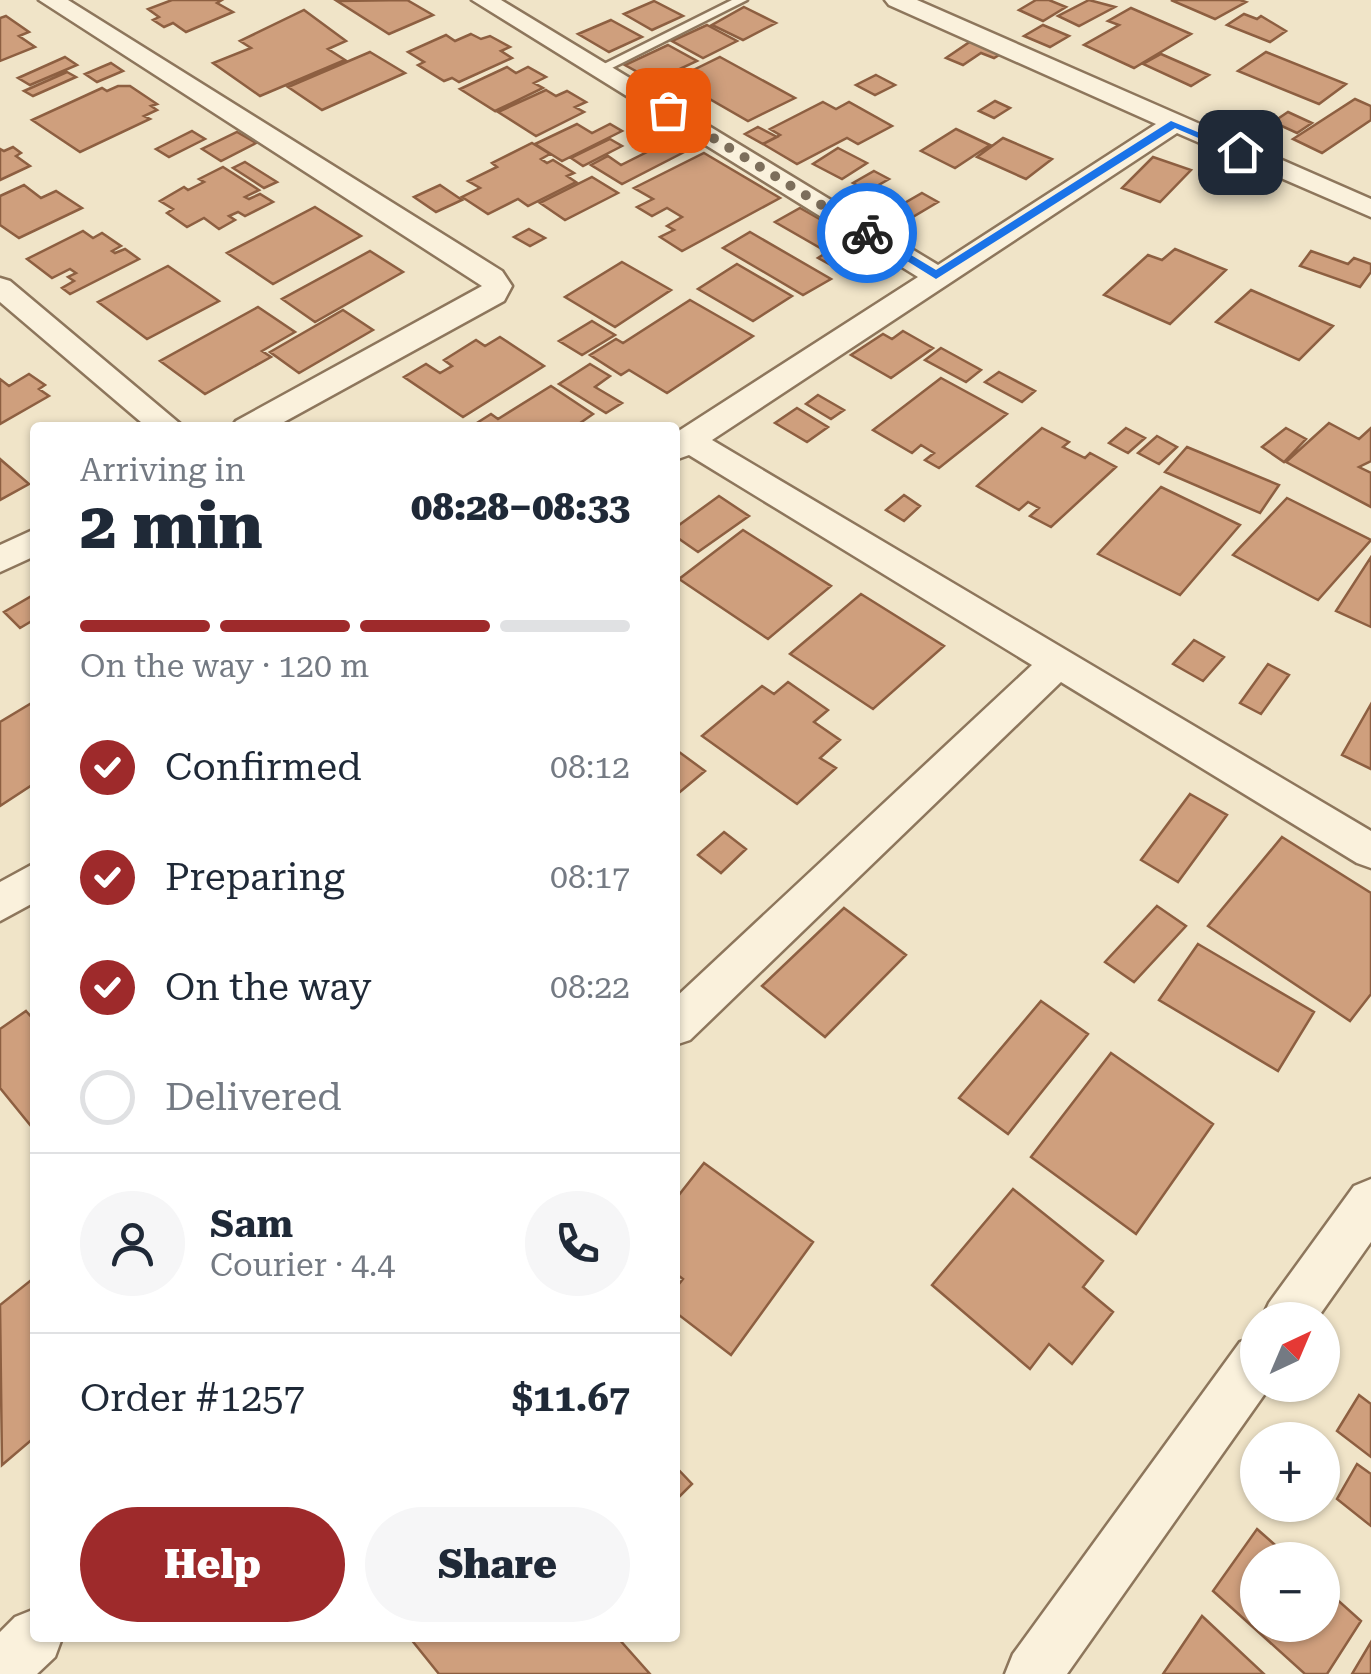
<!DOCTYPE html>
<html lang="en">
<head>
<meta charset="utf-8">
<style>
	body { margin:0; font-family:"Roboto Serif",serif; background:#f6f6f7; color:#1f2937; height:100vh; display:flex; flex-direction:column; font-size:38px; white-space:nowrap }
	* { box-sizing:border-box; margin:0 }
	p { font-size:32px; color:#747a83 }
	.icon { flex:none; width:55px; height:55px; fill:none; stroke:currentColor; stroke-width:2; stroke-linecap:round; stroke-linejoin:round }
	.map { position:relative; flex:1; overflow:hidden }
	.drawer { position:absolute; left:30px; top:422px; width:650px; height:1220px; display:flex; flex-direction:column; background:#fff; border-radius:10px; box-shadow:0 2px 8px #0004 }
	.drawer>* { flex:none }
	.needle { width:65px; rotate:44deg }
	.tools { position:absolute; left:1240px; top:1302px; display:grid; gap:20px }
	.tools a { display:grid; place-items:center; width:100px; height:100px; border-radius:50%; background:#fff; box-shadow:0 2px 8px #0004; font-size:50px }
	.pin { position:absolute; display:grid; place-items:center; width:85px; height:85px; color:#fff; margin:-42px; border-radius:20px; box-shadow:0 5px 15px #0006 }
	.courier { position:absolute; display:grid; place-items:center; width:100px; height:100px; margin:-50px; border:8px solid #1a73e8; border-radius:50%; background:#fff; color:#222; box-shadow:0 2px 12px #0007 }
	.head em { font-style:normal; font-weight:800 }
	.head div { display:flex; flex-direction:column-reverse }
	.head { display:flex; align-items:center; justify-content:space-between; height:170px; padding:0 50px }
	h1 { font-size:65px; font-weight:800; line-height:75px }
	.bar { display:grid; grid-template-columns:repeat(4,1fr); gap:15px 10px; align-content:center; height:120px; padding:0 50px }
	.bar i { height:12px; border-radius:8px; background:#e0e1e3 }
	.bar .selected { background:#9e2a2b }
	.bar p { grid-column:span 4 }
	.line { display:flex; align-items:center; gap:25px; padding:0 50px; border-top:2px solid #e0e1e3 }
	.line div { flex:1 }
	.round { display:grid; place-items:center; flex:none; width:105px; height:105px; border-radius:52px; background:#f6f6f7 }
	ol { padding:0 50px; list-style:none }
	li { display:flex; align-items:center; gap:30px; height:110px }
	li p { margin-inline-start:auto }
	li .icon { padding:10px; border-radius:50%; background:#9e2a2b; color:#fff; stroke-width:4 }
	li:last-child { color:#747a83 }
	li i { width:55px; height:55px; border:5px solid #e0e1e3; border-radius:50% }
	.button { display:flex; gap:20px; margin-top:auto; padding:20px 50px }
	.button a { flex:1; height:115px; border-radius:60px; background:#9e2a2b; color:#fff; font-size:40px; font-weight:800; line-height:115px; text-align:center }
	.button a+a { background:#f6f6f7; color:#1f2937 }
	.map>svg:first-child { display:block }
</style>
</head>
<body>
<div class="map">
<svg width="1371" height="1674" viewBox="0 0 1371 1674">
	<rect width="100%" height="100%" fill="#f0e4c8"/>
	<path fill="#cf9f7d" stroke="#8d5f41" stroke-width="2.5" d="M172 0H222L217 3 233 12 186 32 173 23 164 27 153 20 159 17 148 9Z
		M407 0 433 15 389 34 337 1Z
		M1036 0H1049L1066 7 1043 21 1019 10Z
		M1089 0 1115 7 1079 26 1058 16Z
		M1171 0H1240L1246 2 1215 19Z
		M654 1 683 16 652 30 624 14Z
		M744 7 776 23 743 40 712 25Z
		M1131 8 1191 34 1134 68 1084 45 1119 25 1108 21Z
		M304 10 346 41 328 49 345 60 260 96 213 63 251 48 240 41Z
		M1244 14 1257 19 1261 16 1286 31 1270 42 1227 25Z
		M6 16 29 32 19 36 35 47 0 61V18Z
		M611 20 642 37 609 52 578 34Z
		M707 25 737 41 703 58 672 41Z
		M1043 25 1069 36 1050 47 1024 36Z
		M471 34 481 39 490 36 510 47 501 51 512 58 459 82 452 78 444 81 418 65 424 62 408 52 446 35 455 41Z
		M974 39 1004 52 994 58 981 53 963 65 946 58Z
		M668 45 697 61 654 81 625 65Z
		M370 52 405 73 322 110 288 87Z
		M1266 52 1346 84 1319 104 1238 71Z
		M1161 54 1209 75 1191 86 1143 64Z
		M65 57 77 65 30 85 18 78Z
		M720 57 795 98 748 121 675 79Z
		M111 63 123 71 97 82 85 74Z
		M507 67 516 73 528 67 546 77 534 83 543 88 495 111 460 89Z
		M67 72 76 77 33 96 24 91Z
		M876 75 895 85 875 95 856 85Z
		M118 86H130L157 104 151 106 157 110 144 116 150 119 80 152 32 120 102 88 107 91Z
		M546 90 556 96 567 91 586 102 575 107 584 112 536 136 498 112Z
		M1355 99 1371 106V120L1322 153 1293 139Z
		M995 101 1010 108 994 118 979 111Z
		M823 102 836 109 849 102 892 126 858 144 847 138 797 164 763 144 780 135 770 129Z
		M1288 112 1312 123 1297 133 1273 122Z
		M577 124 592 133 610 124 622 131 562 161 535 144Z
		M758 127 777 137 763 144 745 134Z
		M956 129 990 145 955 168 921 151Z
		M192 131 205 139 169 157 156 149Z
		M237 132 256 143 221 161 202 149Z
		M675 138 692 148 622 184 591 165 608 156 621 165Z
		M1003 138 1052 159 1026 179 977 157Z
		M610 139 622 146 583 166 571 158Z
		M532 143 550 154 541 159 547 163 553 160 574 173 567 176 576 182 528 206 518 199 488 214 462 197 480 188 468 181 497 167 492 163Z
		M13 147 21 153 16 156 30 166 0 180V149L4 151Z
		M838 148 867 163 842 179 813 164Z
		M704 153 780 198 682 251 660 237 674 230 667 226 682 217 667 208 652 216 637 207 653 199 634 188Z
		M1153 157 1191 170 1160 202 1122 188Z
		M245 162 277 182 264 188 233 168Z
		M223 167 259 190 245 197 249 199 260 194 273 202 245 216 238 212 229 216 235 220 219 229 204 218 187 227 167 213 173 209 160 201 184 187 188 190 204 182 199 179Z
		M874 171 889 179 868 191 853 183Z
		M592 177 618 193 565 220 540 203Z
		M24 185 41 198 56 191 82 208 19 238 0 225V196Z
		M440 185 462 200 436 212 414 197Z
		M922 193 938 202 906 221 889 212Z
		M315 207 361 236 273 284 227 253Z
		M800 208 846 234 822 249 775 222Z
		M529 229 545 238 530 246 514 237Z
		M83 231 93 238 102 233 121 246 112 251 115 253 125 249 139 259 70 294 62 288 74 281 68 277 76 273 70 269 52 278 27 259Z
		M750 232 831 279 803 295 723 248Z
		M847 239 870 251 840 270 818 258Z
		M1175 249 1226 270 1170 324 1104 295 1148 255 1162 260Z
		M370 251 403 272 315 322 282 299Z
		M1311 251 1348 264 1354 258 1371 264V272L1360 287 1300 266Z
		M622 262 671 290 615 327 565 297Z
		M737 264 792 296 753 321 698 289Z
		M168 266 219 301 147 339 98 302Z
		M1251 290 1333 326 1299 360 1216 322Z
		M690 300 753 336 667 393 629 370 621 375 590 355 616 339 623 343Z
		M258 307 295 332 262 351 271 357 205 394 160 361Z
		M343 310 373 330 299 373 270 352Z
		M592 321 615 335 582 355 559 341Z
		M903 331 933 348 891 378 851 355 883 334 892 339Z
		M500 337 544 366 463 417 404 377 426 364 440 373 452 366 444 360 476 340 485 346Z
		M941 348 981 370 966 382 925 360Z
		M590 364 610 376 595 387 622 403 606 413 559 384Z
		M999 372 1035 391 1022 402 985 382Z
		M29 374 45 385 39 389 49 396 0 424V379L9 386Z
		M941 378 1007 414 939 468 925 460 934 453 921 445 912 453 873 430Z
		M551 386 593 414 573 428H469L491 414 498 419Z
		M818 395 844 410 831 419 806 404Z
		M797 408 828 427 807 442 775 423Z
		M1329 423 1359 439 1371 428V461L1359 467 1371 473V507L1286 462Z
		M1042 428 1069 442 1063 447 1085 458 1090 453 1116 467 1051 527 1030 516 1039 508 1028 502 1019 510 977 486Z
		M1126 428 1145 438 1128 453 1109 443Z
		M1286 428 1306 439 1284 462 1262 447Z
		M1157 436 1177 447 1159 464 1138 453Z
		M1187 447 1279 485 1260 513 1165 472Z
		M0 459 29 484 0 500Z
		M1161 487 1240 525 1180 595 1098 554Z
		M904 495 920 506 904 521 886 510Z
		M719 496 749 516 698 552 675 536V528Z
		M1287 498 1371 540 1318 600 1233 555Z
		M743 530 831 586 768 639 679 579Z
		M1371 557V627L1336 611Z
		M35 594V619L20 628 4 612Z
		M861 594 944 646 873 709 790 654Z
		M1194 640 1224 657 1203 681 1173 664Z
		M1268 664 1289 675 1261 714 1240 703Z
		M788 682 828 710 814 722 840 740 820 758 836 768 797 804 702 736 762 686 774 694Z
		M35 701V783L0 806V722Z
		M1371 704V769L1342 755Z
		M675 749 705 771 675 796Z
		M1190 794 1227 815 1178 882 1141 860Z
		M724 832 746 849 721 873 698 855Z
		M1282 837 1371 893V994L1350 1021 1208 926Z
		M1157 906 1186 926 1134 982 1105 962Z
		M844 908 906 955 825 1037 762 986Z
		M1198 944 1314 1012 1278 1071 1159 1000Z
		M1041 1001 1088 1034 1008 1134 959 1098Z
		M26 1011 35 1021V1131L0 1088V1029Z
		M1111 1053 1213 1124 1136 1234 1031 1157Z
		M704 1163 813 1242 731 1355 675 1312V1289L683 1279 675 1273V1200Z
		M1013 1189 1103 1261 1083 1287 1113 1312 1072 1364 1049 1344 1030 1369 932 1285Z
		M35 1277V1437L2 1465 0 1305Z
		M1359 1395 1371 1404V1457L1337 1431Z
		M1357 1464 1371 1474V1526L1337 1499Z
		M675 1466 692 1484 675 1501Z
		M1257 1529 1292 1560H1258V1625H1322V1586L1361 1621 1327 1674H1305L1213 1591Z
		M1202 1616 1264 1674H1163Z
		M410 1638H618L650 1674H439Z
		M1371 1642V1674H1352Z"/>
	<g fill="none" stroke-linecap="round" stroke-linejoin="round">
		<g stroke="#8d765c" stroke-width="5">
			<path id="lane" d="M732 0H747L604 72 594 69Z"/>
		</g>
		<g stroke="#8d765c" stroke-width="5">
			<path id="street" d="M39 0H68L502 271 512 286 504 301 273 428H231L236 421 482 286Z
				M472 0H501L938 265 1156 124 889 5 885 0H917L1371 199V217L1177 133 712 440 1371 831V868L1357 863 1061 682 690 1040 675 1045V998L1032 665 689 455 675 460 677 432 918 277Z
				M0 278 10 281 185 428H148L0 302Z
				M35 529V556L0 572V545Z
				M35 863V902L0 921V882Z
				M1371 1179V1242L1316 1320H1261L1269 1303 1354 1186Z
				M1258 1335V1385H1271L1067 1674H1005L1013 1654 1240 1342Z
				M35 1609V1638H62L55 1657 37 1674H0V1632L15 1617Z"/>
		</g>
		<use href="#lane" fill="#faf1dc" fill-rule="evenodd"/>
		<use href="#street" fill="#faf1dc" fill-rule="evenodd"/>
	</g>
	<path fill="#1a73e8" d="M1171 121 1246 152 1236 154 1175 128 936 279 862 233 871 231 936 270Z"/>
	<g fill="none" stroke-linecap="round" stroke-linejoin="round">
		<path stroke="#7c6e5b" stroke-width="10" stroke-dasharray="0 18" d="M668 110 867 233"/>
	</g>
</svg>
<div class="tools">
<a><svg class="needle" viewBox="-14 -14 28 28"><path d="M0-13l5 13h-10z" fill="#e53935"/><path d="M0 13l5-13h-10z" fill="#747a83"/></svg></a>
<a>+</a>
<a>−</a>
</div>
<div class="pin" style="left:668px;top:110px;background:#ea580c"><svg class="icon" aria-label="bag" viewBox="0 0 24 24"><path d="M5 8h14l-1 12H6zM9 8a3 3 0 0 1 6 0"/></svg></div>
<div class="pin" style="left:1240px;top:152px;background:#1f2937"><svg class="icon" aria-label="home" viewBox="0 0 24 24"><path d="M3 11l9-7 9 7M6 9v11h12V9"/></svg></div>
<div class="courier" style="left:867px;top:233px"><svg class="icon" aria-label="bike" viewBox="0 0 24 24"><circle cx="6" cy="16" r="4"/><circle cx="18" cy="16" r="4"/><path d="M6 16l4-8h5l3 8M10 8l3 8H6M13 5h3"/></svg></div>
<section class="drawer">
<div class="head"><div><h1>2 min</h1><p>Arriving in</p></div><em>08:28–08:33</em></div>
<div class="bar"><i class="selected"></i><i class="selected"></i><i class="selected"></i><i></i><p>On the way · 120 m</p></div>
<ol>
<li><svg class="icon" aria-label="check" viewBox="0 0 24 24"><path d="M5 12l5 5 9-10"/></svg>Confirmed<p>08:12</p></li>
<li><svg class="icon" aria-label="check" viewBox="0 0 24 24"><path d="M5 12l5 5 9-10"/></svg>Preparing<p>08:17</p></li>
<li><svg class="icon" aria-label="check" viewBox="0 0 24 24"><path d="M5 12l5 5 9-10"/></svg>On the way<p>08:22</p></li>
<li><i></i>Delivered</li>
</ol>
<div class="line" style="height:180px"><a class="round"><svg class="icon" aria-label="person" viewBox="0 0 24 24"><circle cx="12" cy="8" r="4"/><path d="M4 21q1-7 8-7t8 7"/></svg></a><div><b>Sam</b><p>Courier · 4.4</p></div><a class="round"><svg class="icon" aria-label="phone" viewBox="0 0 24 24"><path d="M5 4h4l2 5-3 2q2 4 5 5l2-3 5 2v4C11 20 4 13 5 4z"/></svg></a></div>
<div class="line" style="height:130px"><div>Order #1257</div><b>$11.67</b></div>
<div class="button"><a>Help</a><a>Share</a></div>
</section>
</div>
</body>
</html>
